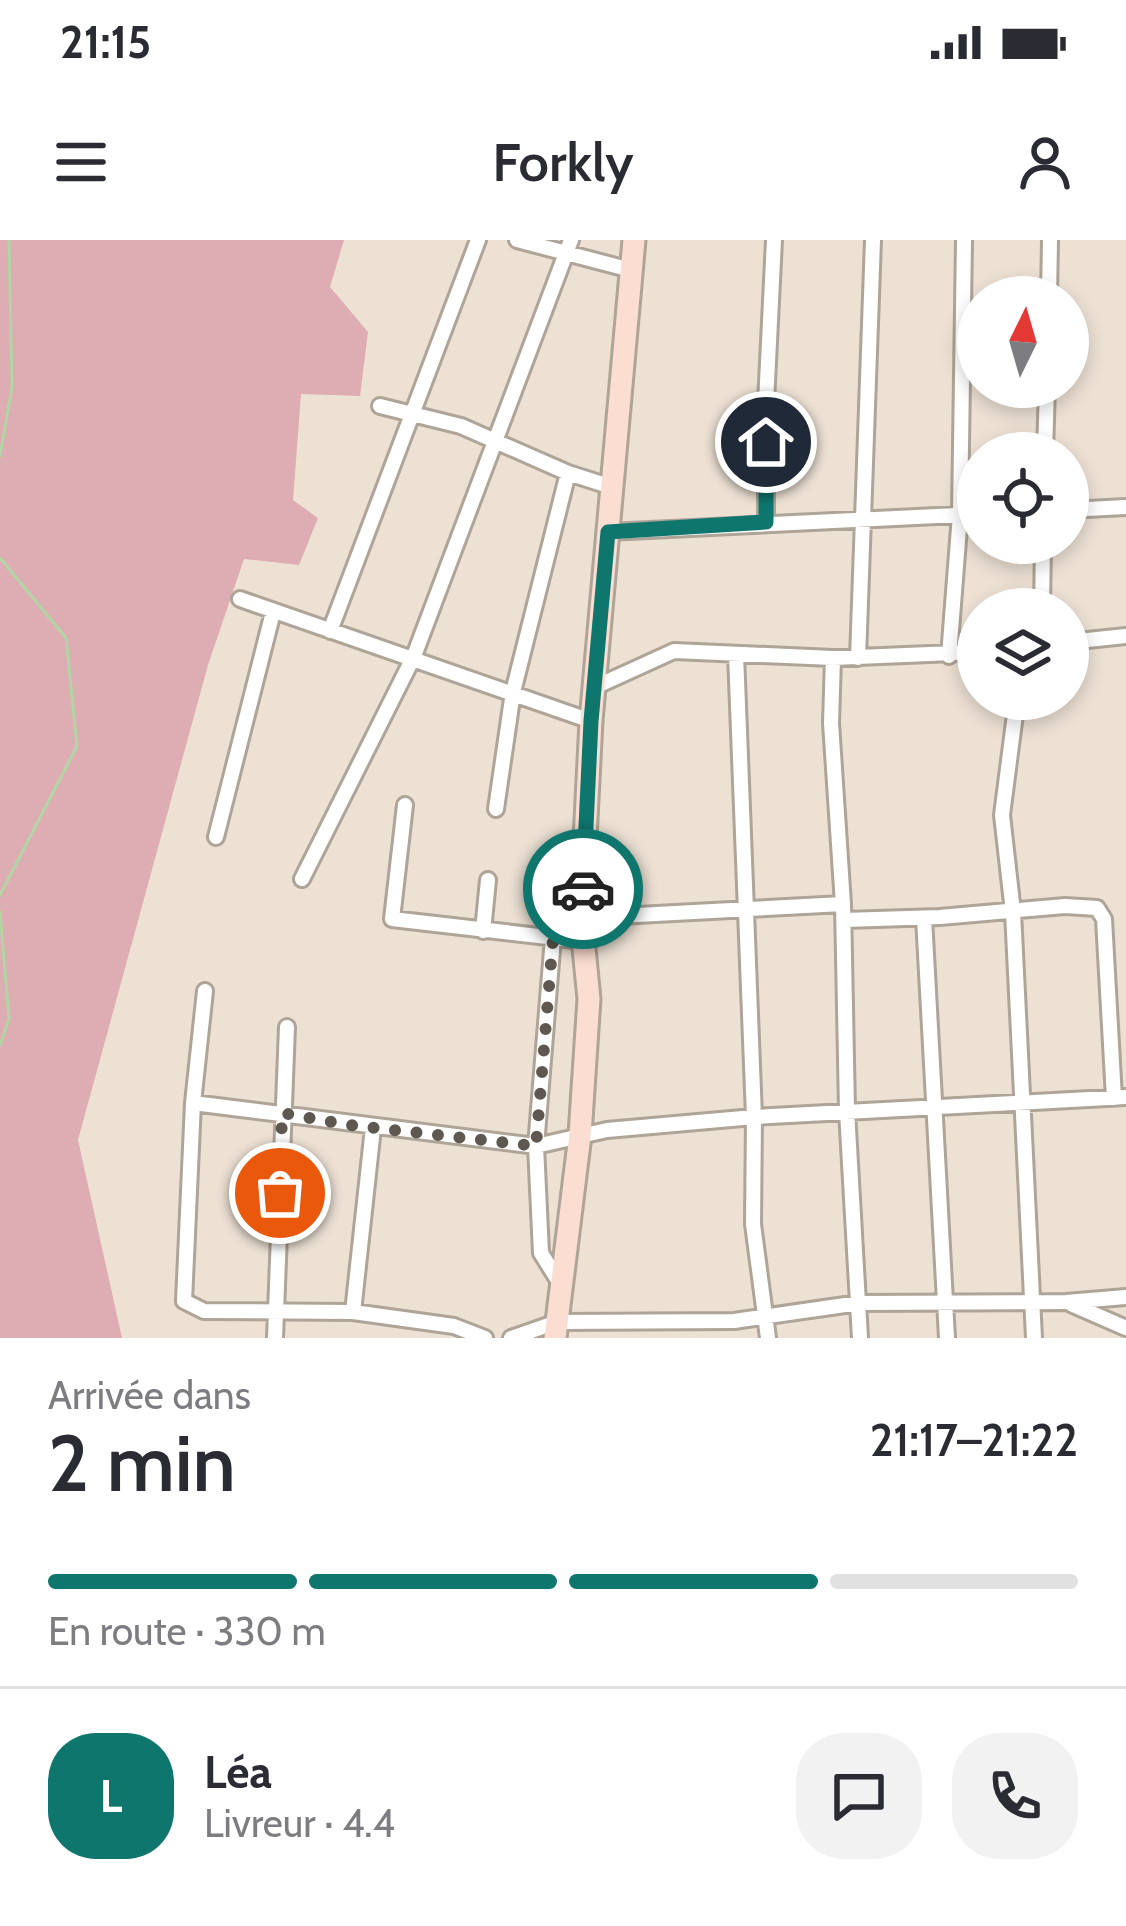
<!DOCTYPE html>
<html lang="fr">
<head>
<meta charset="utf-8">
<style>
	body { margin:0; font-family:Cabin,sans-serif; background:#f2f2f3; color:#2b2b33; height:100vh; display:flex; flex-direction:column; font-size:45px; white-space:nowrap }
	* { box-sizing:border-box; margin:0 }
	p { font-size:39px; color:#7c7c81 }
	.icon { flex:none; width:66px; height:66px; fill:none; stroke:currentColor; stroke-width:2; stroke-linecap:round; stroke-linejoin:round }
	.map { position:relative; height:1098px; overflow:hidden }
	.details { display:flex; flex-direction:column; background:#fff; flex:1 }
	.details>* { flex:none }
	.needle { width:78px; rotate:5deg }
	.controls { position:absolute; left:957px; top:36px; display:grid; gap:24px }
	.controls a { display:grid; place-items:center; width:132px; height:132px; border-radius:50%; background:#fff; box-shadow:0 6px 18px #0003; font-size:60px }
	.pin { position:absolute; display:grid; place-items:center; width:102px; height:102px; color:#fff; margin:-51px; border:6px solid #fff; border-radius:50%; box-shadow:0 3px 12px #0007 }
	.courier { position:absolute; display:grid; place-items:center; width:120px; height:120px; margin:-60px; border:9px solid #0f766e; border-radius:50%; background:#fff; color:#222; box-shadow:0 3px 15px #0007 }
	.headline em { font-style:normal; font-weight:600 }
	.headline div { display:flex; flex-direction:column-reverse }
	.headline { display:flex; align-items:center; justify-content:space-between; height:204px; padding:0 48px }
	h1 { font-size:78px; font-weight:600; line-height:90px }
	.bar { display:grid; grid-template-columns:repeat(4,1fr); gap:18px 12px; align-content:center; height:144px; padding:0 48px }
	.bar i { height:15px; border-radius:9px; background:#e1e1e2 }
	.bar .on { background:#0f766e }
	.bar p { grid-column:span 4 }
	.line { display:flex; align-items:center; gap:30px; padding:0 48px; border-top:3px solid #e1e1e2 }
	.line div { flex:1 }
	.round { display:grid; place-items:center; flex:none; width:126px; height:126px; border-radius:48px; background:#f2f2f3 }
	.status { display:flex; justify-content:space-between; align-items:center; height:84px; padding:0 60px; background:#fff; direction:ltr }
	.status svg { height:33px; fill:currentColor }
	header { display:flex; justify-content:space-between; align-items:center; height:156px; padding:0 48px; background:#fff; font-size:54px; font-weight:600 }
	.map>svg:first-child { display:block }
</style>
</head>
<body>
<div class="status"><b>21:15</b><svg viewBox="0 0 49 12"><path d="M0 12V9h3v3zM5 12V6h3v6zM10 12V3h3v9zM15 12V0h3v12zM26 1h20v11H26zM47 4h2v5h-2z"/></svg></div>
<header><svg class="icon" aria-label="menu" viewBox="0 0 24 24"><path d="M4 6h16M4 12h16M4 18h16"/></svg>Forkly<svg class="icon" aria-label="person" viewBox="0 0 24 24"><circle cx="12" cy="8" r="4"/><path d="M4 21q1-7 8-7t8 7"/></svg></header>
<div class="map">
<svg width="1126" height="1098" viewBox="0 0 1126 1098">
	<rect width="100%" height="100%" fill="#ede1d4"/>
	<path fill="#deacb3" d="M0 0H344L330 47 368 92 360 156 301 154 293 260 318 278 299 325 244 319 208 425 78 900 122 1098H0Z"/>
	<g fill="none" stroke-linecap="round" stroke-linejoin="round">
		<path stroke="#b2d6a3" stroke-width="3" d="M0 216 12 147 9 0
			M0 318 66 398 77 506 0 655
			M0 672 9 779 0 805"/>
		<g stroke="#aea497" stroke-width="20">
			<path id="street" d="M517 0 631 30
				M1049 57 1050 0
				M380 166 461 186 568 233 612 247
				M1045 213 1047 147
				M1068 270 1126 267
				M766 282V163L774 0
				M608 292 978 274
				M240 359 591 481
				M1042 369 1043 303
				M330 391 478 0
				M1068 402 1126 396
				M736 414 754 877 753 984 768 1098
				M949 416 960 275 964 0
				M833 418 831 483 843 664 847 871 860 1098
				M858 418 873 0
				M595 447 674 411 833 418 978 412
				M1017 459 1002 575 1013 672 1034 1098
				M405 565 392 679 582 701
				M496 569 513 452 568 233
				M216 597 273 372
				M302 639 414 416 571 0
				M581 678 843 664
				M924 678 947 1098
				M844 680 940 677 1065 666 1097 668 1104 679 1114 858
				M483 691 488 640
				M553 698 536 906 541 1013 561 1045
				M205 751 193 863 184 1061 204 1071 353 1072 454 1086 485 1098
				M193 863 536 906 607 890 754 877 1126 857
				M1071 1064 1126 1088
				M353 1072 373 888
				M275 1098 287 787
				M511 1098 557 1082 734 1081 859 1063 1066 1062 1126 1057"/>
		</g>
		<g stroke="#aea497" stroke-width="27">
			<path id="secondary" d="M555 1098 580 895 589 759 581 678 591 481 634 0"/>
		</g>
		<use href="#street" stroke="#fff" stroke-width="14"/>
		<use href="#secondary" stroke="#fbddd1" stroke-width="21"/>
	</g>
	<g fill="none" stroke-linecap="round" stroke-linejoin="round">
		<path stroke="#5f5851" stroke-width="12" stroke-dasharray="0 21.6" d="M280 953 282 873 349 885 536 906 553 698 582 700 583 649"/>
		<path stroke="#0f766e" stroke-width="15" d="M583 649 591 481 608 292 766 282V202"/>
	</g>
</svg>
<div class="controls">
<a><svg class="needle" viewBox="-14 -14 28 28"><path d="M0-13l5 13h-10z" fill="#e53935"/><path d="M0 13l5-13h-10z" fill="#7c7c81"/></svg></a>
<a><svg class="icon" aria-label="locate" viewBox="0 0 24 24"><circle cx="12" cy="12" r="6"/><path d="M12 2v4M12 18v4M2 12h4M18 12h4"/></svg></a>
<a><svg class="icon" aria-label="layers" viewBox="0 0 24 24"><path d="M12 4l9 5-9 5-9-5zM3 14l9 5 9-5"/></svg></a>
</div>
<div class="pin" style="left:280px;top:953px;background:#ea580c"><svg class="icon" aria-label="bag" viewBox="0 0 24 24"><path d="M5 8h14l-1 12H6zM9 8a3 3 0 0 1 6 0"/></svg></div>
<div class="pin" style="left:766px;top:202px;background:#1f2937"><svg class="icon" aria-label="home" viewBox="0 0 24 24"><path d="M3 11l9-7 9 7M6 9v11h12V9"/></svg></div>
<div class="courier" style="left:583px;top:649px"><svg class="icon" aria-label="car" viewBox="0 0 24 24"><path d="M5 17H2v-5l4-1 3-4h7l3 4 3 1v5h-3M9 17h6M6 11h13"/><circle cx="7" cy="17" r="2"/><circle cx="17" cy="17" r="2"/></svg></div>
</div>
<section class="details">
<div class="headline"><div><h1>2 min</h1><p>Arrivée dans</p></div><em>21:17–21:22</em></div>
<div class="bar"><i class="on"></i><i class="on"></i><i class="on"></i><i></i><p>En route · 330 m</p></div>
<div class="line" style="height:216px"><b class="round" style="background:#0f766e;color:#fff">L</b><div><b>Léa</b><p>Livreur · 4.4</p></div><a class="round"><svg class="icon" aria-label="chat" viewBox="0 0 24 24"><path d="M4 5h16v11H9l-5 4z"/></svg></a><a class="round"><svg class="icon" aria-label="phone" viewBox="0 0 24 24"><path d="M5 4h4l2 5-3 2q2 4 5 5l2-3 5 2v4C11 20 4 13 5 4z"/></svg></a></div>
</section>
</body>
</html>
